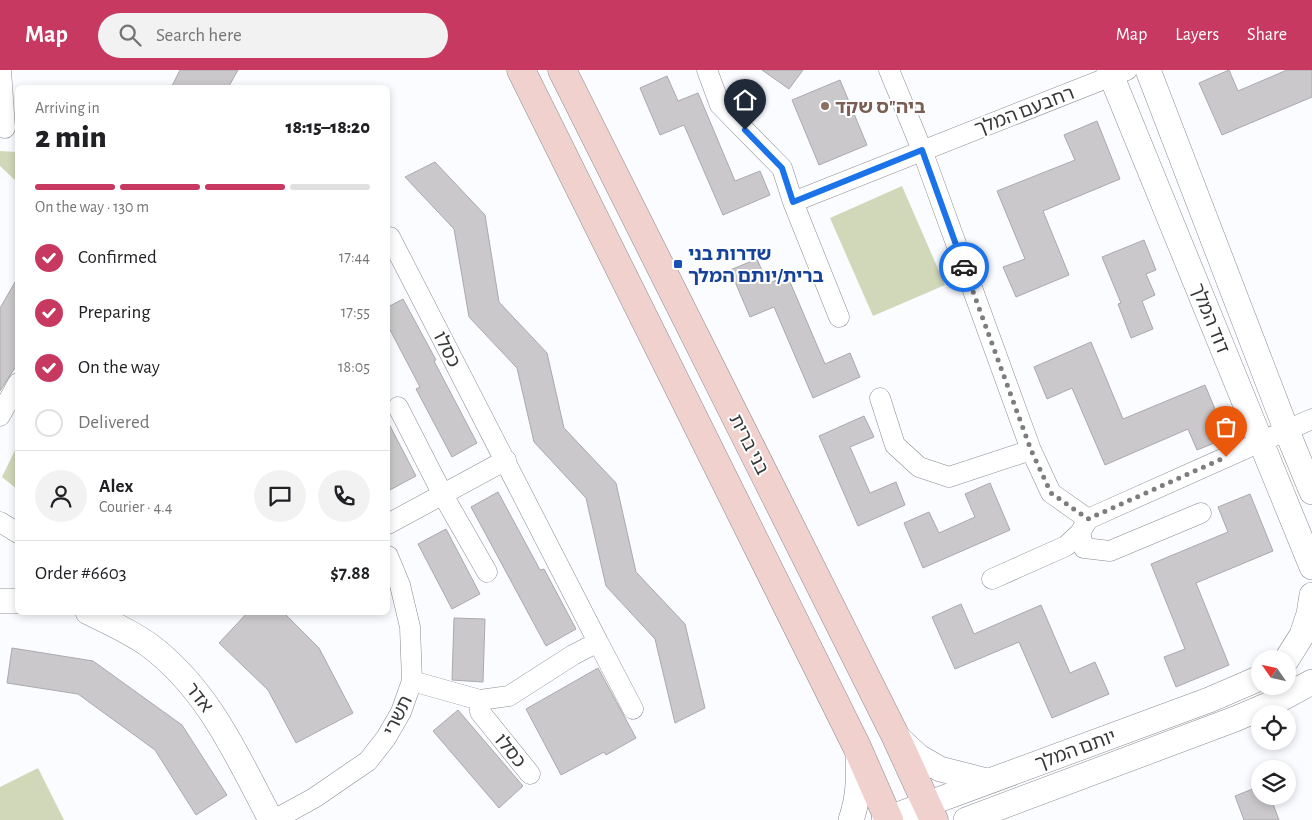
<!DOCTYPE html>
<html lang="en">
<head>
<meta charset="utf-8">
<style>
	body { margin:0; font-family:"Alegreya Sans","Noto Sans Hebrew",sans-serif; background:#f2f2f2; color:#202124; height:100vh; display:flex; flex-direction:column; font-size:19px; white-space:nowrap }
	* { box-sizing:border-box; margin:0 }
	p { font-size:16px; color:#757577 }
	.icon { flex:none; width:28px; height:28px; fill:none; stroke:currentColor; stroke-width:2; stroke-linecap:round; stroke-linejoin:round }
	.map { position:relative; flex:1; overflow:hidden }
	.drawer { position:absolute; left:15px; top:15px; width:375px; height:530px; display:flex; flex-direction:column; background:#fff; border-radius:8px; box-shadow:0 2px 8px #0003 }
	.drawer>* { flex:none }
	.needle { width:32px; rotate:304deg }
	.fabs { position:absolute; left:1251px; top:580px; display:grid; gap:10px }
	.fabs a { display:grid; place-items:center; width:45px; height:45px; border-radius:50%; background:#fff; box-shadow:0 2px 8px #0003; font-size:25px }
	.pin { position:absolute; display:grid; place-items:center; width:42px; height:42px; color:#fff; margin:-51px -21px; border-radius:50% 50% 50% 0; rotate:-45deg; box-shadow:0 0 5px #0007 }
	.pin .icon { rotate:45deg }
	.courier { position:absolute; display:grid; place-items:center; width:50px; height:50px; margin:-25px; border:4px solid #1a73e8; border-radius:50%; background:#fff; color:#222; box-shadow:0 1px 6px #0007 }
	.head em { font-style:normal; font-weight:800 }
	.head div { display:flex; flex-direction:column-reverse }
	.head { display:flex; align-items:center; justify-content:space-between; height:85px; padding:0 20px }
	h1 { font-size:32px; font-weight:800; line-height:38px }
	.bar { display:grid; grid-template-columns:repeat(4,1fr); gap:8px 5px; align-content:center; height:60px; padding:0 20px }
	.bar i { height:6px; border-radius:4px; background:#e0e0e0 }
	.bar .active { background:#c73960 }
	.bar p { grid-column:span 4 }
	.line { display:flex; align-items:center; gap:12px; padding:0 20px; border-top:1px solid #e0e0e0 }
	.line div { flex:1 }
	.round { display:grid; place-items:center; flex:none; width:52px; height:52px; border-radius:26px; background:#f2f2f2 }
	ol { padding:0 20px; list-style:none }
	li { display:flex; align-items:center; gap:15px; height:55px }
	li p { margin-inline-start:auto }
	li .icon { padding:5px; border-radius:50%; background:#c73960; color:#fff; stroke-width:4 }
	li:last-child { color:#757577 }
	li i { width:28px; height:28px; border:2px solid #e0e0e0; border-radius:50% }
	header { display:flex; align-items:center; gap:30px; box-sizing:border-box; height:70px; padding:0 25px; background:#c73960; color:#fff }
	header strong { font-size:24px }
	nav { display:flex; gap:28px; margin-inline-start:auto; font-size:18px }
	.search { width:350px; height:45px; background:#f2f2f2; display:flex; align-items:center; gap:12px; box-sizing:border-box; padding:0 18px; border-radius:28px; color:#757577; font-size:19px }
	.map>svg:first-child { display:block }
</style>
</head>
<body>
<header>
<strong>Map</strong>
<div class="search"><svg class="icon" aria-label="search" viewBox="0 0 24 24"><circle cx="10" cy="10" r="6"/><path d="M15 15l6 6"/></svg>Search here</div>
<nav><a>Map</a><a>Layers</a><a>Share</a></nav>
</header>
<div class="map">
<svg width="1312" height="750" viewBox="0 0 1312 750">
	<rect width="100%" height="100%" fill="#fafcff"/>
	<path fill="#d1d7b9" d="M0 81 17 82V112L0 96Z
		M902 116 945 215 873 246 830 148Z
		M17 376V419L2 407Z
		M38 698 64 750H0V717Z"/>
	<path fill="#cac8ca" stroke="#aba9ab" d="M180 0H238L228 18H171Z
		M762 0H803L789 19Z
		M1229 0 1238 21 1287 0H1312V27L1222 65 1199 13Z
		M667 6 678 31 698 23 735 111 760 101 770 125 723 145 684 55 660 65 640 18Z
		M840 10 867 75 819 95 792 30Z
		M1097 51 1120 109 1043 141 1069 205 1016 227 1003 197 1025 189 997 121 1075 90 1064 65Z
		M435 92 485 145 499 232 547 283 564 358 616 413 636 502 685 554 705 638 675 653 655 569 606 516 586 428 534 372 517 298 469 247 454 159 405 107Z
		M1144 170 1156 200 1146 204 1155 225 1142 231 1153 259 1131 268 1118 234 1121 233 1102 187Z
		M757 189 768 214 787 205 825 294 850 283 860 307 813 328 774 237 750 247 730 200Z
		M18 207V293L0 321V238Z
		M403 229 436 290 434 291 477 373 452 387 416 319 420 317 388 256V237Z
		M1091 272 1123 349 1205 315 1227 368 1197 380 1188 359 1105 395 1072 318 1047 329 1034 297Z
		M864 346 874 367 850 377 870 423 896 412 905 435 858 456 819 366Z
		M388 352 416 406 388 421Z
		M990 413 1010 460 923 498 904 453 929 442 939 463 975 447 965 424Z
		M498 422 540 500 544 499 576 559 546 576 471 437Z
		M1250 424 1273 481 1196 513 1229 595 1176 617 1164 587 1185 579 1151 494 1228 462 1218 437Z
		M446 459 480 524 452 539 418 474Z
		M961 534 974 564 1041 535 1070 603 1095 592 1109 624 1052 648 1019 572 955 599 932 547Z
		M248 542H283L319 578 353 643 296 673 268 620 219 573Z
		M454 548 485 549 483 612 452 610Z
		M12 578 93 591 182 655 227 725 196 745 155 680 78 624 7 613Z
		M598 598 636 668 606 685 604 682 561 705 526 639Z
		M458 640 523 716 499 738 433 661Z
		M1260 716V726H1270L1279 750H1244L1235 726Z"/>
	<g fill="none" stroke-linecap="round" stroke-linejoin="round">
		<g stroke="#8a8c8f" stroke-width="21">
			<path id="minor" d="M1 0 5 58
				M707 0 720 35 782 98 793 132 839 247
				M889 0 922 80 1031 380 1051 423 1088 449 1312 349
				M793 132 1127 0
				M388 169 390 167 598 572 573 585 509 626 480 630 412 611
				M880 328 895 375 919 397 949 407 1031 380
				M398 337 443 425 487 502
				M0 346 18 313
				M1088 449 1080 463 1084 478 1110 481 1201 443
				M0 452 18 463
				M388 454 506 390
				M992 509 1066 476 1080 463
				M598 572 633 639
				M480 630V642L530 704
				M274 750 314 728 368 691 386 668 401 642 412 611 410 557 400 515 388 486"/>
		</g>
		<g stroke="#8a8c8f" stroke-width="26">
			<path id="tertiary" d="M1109 0 1312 497
				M1148 0 1286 359 1312 422
				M0 531H18
				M88 542C109 552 131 562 149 575 209 620 237 686 271 750
				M1287 589 1302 565 1309 544 1312 525
				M895 665 919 687 940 699 987 711
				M851 750C859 727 859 706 858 682
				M884 750 1209 630 1260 608
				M966 750 1235 649 1275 632 1312 612"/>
		</g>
		<g stroke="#8a8c8f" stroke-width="29">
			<path id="secondary" d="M521 0 857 677 889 750
				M562 0 895 665 934 750"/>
		</g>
		<use href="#minor" stroke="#fff" stroke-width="20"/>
		<use href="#tertiary" stroke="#fff" stroke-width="25"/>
		<use href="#secondary" stroke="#f0d1ce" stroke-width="28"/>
	</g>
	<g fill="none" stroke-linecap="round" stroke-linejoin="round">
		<path stroke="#7b7d7e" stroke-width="5" stroke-dasharray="0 9" d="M964 197 1031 380 1051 423 1088 449 1226 387"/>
		<path stroke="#1a73e8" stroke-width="6" d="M745 60 782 98 793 132 922 80 964 197"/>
	</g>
	<circle fill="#8d6e63" stroke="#fff" stroke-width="2" cx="825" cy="36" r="5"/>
	<rect fill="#1a4fb4" stroke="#fff" stroke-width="2" x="673" y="189" width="10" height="10" rx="2.5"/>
	<g text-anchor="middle" stroke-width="4" stroke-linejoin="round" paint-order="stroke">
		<g font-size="19" font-weight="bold" fill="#785e54" stroke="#fff" text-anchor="start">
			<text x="835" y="43">ביה"ס שקד</text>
		</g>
		<g font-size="19" fill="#373839" stroke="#fff">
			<text transform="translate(1024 40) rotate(-21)" y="7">רחבעם המלך</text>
			<text transform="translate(1211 248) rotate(68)" y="7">דוד המלך</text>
			<text transform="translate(448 279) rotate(63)" y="7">כסלו</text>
			<text transform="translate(750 374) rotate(63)" y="7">בני ברית</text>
			<text transform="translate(200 627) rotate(52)" y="7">אדר</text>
			<text transform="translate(397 645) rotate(-64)" y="7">תשרי</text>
			<text transform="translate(1075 679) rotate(-20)" y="7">יותם המלך</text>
			<text transform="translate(511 680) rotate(51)" y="7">כסלו</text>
		</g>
		<g font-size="19" font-weight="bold" fill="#164399" stroke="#fff" text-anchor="start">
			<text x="688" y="190">שדרות בני<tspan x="688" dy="22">ברית/יותם המלך</tspan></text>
		</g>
	</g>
</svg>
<div class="fabs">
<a><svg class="needle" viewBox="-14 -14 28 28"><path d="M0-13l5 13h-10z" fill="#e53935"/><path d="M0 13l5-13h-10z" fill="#757577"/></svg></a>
<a><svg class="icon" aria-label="locate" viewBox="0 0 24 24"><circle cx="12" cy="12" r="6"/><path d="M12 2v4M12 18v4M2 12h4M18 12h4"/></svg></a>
<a><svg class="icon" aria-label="layers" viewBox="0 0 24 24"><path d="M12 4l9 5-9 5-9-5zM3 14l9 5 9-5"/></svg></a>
</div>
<div class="pin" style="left:1226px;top:387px;background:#ea580c"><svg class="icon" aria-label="bag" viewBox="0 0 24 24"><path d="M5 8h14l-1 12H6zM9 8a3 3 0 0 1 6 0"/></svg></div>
<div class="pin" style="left:745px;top:60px;background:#1f2937"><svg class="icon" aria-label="home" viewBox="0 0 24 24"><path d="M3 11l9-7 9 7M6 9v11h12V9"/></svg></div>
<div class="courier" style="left:964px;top:197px"><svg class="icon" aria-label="car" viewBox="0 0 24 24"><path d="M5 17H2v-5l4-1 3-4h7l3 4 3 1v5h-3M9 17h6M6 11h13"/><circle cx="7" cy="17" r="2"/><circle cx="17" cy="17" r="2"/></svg></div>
<section class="drawer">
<div class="head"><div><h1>2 min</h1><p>Arriving in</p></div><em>18:15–18:20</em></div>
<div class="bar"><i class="active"></i><i class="active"></i><i class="active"></i><i></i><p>On the way · 130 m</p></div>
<ol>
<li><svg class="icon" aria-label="check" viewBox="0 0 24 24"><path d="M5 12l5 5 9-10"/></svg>Confirmed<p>17:44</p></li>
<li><svg class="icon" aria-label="check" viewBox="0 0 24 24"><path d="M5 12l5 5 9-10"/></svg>Preparing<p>17:55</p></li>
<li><svg class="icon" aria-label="check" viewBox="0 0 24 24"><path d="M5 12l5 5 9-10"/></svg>On the way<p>18:05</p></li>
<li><i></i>Delivered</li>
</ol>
<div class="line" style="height:90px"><a class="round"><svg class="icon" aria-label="person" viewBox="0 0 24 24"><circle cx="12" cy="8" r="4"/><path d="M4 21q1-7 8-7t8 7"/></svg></a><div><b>Alex</b><p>Courier · 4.4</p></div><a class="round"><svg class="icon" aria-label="chat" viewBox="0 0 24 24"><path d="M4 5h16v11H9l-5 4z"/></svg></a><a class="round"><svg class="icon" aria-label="phone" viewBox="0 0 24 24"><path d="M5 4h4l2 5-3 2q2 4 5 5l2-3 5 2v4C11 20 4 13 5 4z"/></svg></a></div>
<div class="line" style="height:65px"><div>Order #6603</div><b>$7.88</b></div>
</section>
</div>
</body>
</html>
